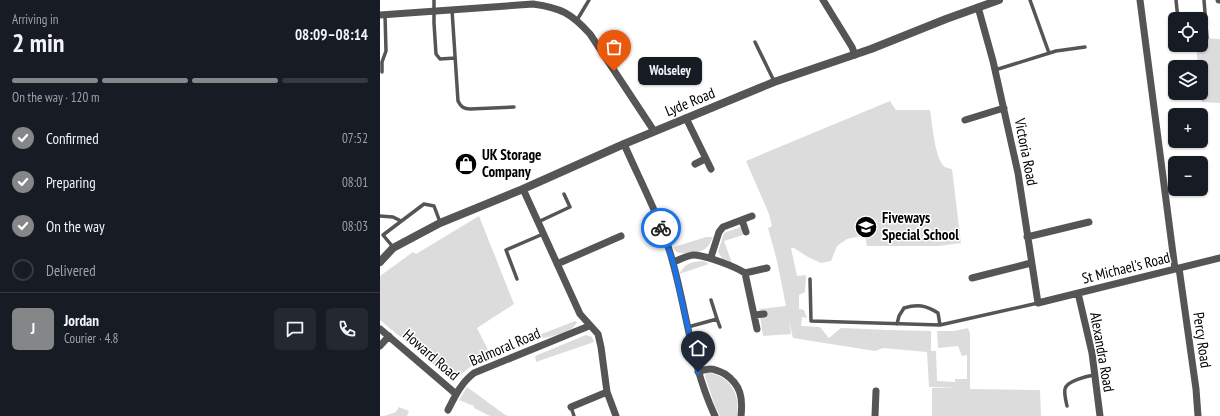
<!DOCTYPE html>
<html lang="en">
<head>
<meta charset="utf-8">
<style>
	body { margin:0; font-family:"PT Sans Narrow",sans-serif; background:#242831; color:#f1f3f6; height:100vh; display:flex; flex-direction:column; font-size:15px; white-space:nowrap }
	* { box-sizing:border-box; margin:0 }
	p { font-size:13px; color:#9ea1a6 }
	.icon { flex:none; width:22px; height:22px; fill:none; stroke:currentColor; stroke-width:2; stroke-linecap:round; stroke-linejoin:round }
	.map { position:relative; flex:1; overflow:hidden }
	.drawer { display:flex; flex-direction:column; background:#171b24; width:380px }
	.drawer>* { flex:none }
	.controls { position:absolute; left:788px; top:12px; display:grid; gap:8px }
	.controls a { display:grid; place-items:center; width:40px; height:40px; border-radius:6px; background:#171b24; box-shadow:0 1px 3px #0004; font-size:20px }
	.pin { position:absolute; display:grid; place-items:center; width:34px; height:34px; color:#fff; margin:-41px -17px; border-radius:50% 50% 50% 0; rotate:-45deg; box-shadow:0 0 4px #0007 }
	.pin .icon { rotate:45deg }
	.courier { position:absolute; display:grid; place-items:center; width:40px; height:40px; margin:-20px; border:3px solid #1a73e8; border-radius:50%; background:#fff; color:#222; box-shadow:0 1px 5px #0007 }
	.bubble { position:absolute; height:28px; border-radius:6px; background:#171b24; box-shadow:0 1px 3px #0004; font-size:13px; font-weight:700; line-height:28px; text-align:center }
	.overview em { font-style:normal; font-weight:700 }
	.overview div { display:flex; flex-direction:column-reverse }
	.overview { display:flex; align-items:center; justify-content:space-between; height:68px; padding:0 12px }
	h1 { font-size:26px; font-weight:700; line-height:30px }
	.bar { display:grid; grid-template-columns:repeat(4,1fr); gap:6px 4px; align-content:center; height:48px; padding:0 12px }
	.bar i { height:5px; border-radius:3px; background:#363941 }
	.bar .current { background:#858687 }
	.bar p { grid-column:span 4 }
	.line { display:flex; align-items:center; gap:10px; padding:0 12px; border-top:1px solid #363941 }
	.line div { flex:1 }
	.round { display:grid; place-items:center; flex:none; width:42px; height:42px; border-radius:6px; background:#242831 }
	ol { padding:0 12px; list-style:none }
	li { display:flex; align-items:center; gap:12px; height:44px }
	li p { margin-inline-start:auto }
	li .icon { padding:4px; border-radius:50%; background:#858687; color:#fff; stroke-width:4 }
	li:last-child { color:#9ea1a6 }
	li i { width:22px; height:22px; border:2px solid #363941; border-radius:50% }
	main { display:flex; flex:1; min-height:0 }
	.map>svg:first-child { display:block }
</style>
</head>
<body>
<main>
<section class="drawer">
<div class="overview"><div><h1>2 min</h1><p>Arriving in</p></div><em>08:09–08:14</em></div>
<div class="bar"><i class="current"></i><i class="current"></i><i class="current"></i><i></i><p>On the way · 120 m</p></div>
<ol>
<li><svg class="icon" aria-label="check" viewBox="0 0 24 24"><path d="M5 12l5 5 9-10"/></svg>Confirmed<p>07:52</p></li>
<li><svg class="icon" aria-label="check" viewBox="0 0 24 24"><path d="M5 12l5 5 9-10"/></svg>Preparing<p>08:01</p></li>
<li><svg class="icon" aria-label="check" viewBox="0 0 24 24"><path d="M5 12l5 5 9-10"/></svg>On the way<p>08:03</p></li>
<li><i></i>Delivered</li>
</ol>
<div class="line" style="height:72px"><b class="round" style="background:#858687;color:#fff">J</b><div><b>Jordan</b><p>Courier · 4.8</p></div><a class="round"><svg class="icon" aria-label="chat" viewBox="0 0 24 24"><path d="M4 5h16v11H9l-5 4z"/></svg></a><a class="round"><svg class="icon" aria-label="phone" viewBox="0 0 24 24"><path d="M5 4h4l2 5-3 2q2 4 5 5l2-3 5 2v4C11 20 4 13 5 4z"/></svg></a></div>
</section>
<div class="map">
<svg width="840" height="416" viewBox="0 0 840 416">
	<rect width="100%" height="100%" fill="#fff"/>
	<path fill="#dcdcdc" d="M821 38 840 39V103L822 102 821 67H818L816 45H821Z
		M510 101 516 110H550C552 122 555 157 563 165 565 168 568 168 572 169L581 243 559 246H487L485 235 467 239 457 246 451 261 441 263 428 257 414 248H411L417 276 426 275 425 292 419 295V309L424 310 427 318 422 317 421 326 440 327 449 338 461 328 508 330 551 331V351H556L557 381 575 382V379H587V355L582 356 578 346 558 348 557 331H574L588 328 590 334V389L660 390 661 416H552V388H579L549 387 547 352 503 348 495 351 413 338 409 321 411 334 383 336 379 309 406 306 397 261 388 228 392 226 389 214 366 161Z
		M99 216 134 304 97 328 112 358 90 367 76 379 69 377 53 364 0 320V276L33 252 36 254Z
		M361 227 363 235 344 241 352 263 344 261 338 252 344 233Z
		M326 237H333C331 240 330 244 328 246 322 254 300 256 294 250V247Z
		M324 261 329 264 299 274C307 262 311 262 324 261Z
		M195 321 197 322C192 333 174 336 163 338L159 335Z
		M206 335 212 337 214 342 156 362 155 356Z
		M326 372C350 376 360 392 357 416H340L335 406 325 376Z
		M87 387 124 414 128 416H110L94 408V406L79 400Z
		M19 407 29 411 27 416H4L16 412Z"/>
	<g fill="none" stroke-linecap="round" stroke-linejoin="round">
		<path stroke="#555" stroke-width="3.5" d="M54 0V23L56 54 60 59 75 58
			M650 0 669 53
			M796 0 798 19
			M824 0 827 38
			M72 10 78 101C81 107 84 109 90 109L134 107
			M197 20 209 0
			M375 42 394 81
			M615 70 676 51 705 47
			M2 72V62L6 51 5 15
			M0 216 13 217 21 221
			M158 222 190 207 184 194
			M13 247 3 235 44 204 54 206 60 222
			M137 279 126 250 163 234
			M430 279 431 321 560 325 658 303
			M337 319 340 327
			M517 324 519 316 524 308C537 304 546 305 558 313L560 325
			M308 327 337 319 331 300
			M687 406C686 401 684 394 685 389 686 381 708 376 714 375
			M191 407 194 416"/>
		<path stroke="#555" stroke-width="7" d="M443 0 472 47 475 55
			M760 0 795 269
			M839 0H840
			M598 7 613 61 638 173 658 303 840 258
			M0 15 153 4C181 8 191 13 210 34L274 131
			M306 118 331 169
			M585 120 624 108
			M244 144C261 183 282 221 293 263 307 314 312 367 335 416
			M315 164 325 159
			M143 189 200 314 218 334 221 347 227 392 236 416
			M362 220 366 232
			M647 237 709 222
			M331 257 339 232 343 227 372 216
			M293 262C299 260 308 255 314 255 325 255 356 267 365 273L377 329
			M177 264 241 236
			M799 268 816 389 818 416
			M365 273 387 268
			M592 278 651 263
			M698 293 712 353 720 416
			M375 315 384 314
			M0 329 76 394
			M0 346 9 336
			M318 372C321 371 326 369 330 369 335 369 341 372 345 374 361 385 363 398 361 416
			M191 407 227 392
			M68 410C75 396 81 383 94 373L209 326
			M495 416 496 391"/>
		<path stroke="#555" stroke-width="8" d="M0 262 13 248 60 223 143 189 244 144 394 82 491 49 566 19 619 0"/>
	</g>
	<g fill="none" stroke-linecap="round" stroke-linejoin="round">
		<path stroke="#595959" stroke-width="4" stroke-dasharray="0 7.2" d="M234 71 274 131 244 144 276 214 281 228"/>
		<path stroke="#1a73e8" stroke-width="5" d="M281 228 293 262 318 372"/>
	</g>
	<defs>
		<g id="shop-disc" transform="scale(1.15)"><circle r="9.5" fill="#000" stroke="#fff"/><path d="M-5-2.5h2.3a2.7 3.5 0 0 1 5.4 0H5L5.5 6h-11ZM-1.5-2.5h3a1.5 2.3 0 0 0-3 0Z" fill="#fff"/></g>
		<g id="school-disc" transform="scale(1.15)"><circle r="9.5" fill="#000" stroke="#fff"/><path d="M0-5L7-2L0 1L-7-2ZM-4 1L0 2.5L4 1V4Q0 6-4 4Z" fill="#fff"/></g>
	</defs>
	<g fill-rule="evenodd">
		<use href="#shop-disc" x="86" y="164"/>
		<use href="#school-disc" x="486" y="227"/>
	</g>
	<g text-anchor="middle" stroke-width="3" stroke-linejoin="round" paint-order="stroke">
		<g font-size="15" fill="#000" stroke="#fff">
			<text transform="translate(310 102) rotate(-22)" y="5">Lyde Road</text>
			<text transform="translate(646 152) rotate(79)" y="5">Victoria Road</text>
			<text transform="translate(746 268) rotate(-14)" y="5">St Michael's Road</text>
			<text transform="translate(822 340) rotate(82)" y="5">Percy Road</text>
			<text transform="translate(125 347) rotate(-23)" y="5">Balmoral Road</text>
			<text transform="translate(722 352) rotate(80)" y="5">Alexandra Road</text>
			<text transform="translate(51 355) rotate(41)" y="5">Howard Road</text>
		</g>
		<g font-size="15" font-weight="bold" fill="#000" stroke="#fff" text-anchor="start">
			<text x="102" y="160">UK Storage<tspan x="102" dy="17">Company</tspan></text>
			<text x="502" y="223">Fiveways<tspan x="502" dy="17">Special School</tspan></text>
		</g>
	</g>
</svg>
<div class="controls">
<a><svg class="icon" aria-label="locate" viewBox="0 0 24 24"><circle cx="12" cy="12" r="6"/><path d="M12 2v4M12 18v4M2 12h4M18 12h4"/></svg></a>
<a><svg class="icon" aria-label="layers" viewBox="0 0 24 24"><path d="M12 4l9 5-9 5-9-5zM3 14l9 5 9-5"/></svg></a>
<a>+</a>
<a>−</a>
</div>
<div class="pin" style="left:234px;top:71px;background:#ea580c"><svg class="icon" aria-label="bag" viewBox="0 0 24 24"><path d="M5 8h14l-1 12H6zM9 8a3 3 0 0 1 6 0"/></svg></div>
<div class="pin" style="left:318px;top:372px;background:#1f2937"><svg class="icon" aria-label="home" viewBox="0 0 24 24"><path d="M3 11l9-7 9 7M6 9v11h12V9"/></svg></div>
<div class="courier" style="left:281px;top:228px"><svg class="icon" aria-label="bike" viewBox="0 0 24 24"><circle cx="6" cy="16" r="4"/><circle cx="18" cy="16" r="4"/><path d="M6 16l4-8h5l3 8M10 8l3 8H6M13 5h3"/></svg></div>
<div class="bubble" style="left:258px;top:57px;width:64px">Wolseley</div>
</div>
</main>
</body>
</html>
